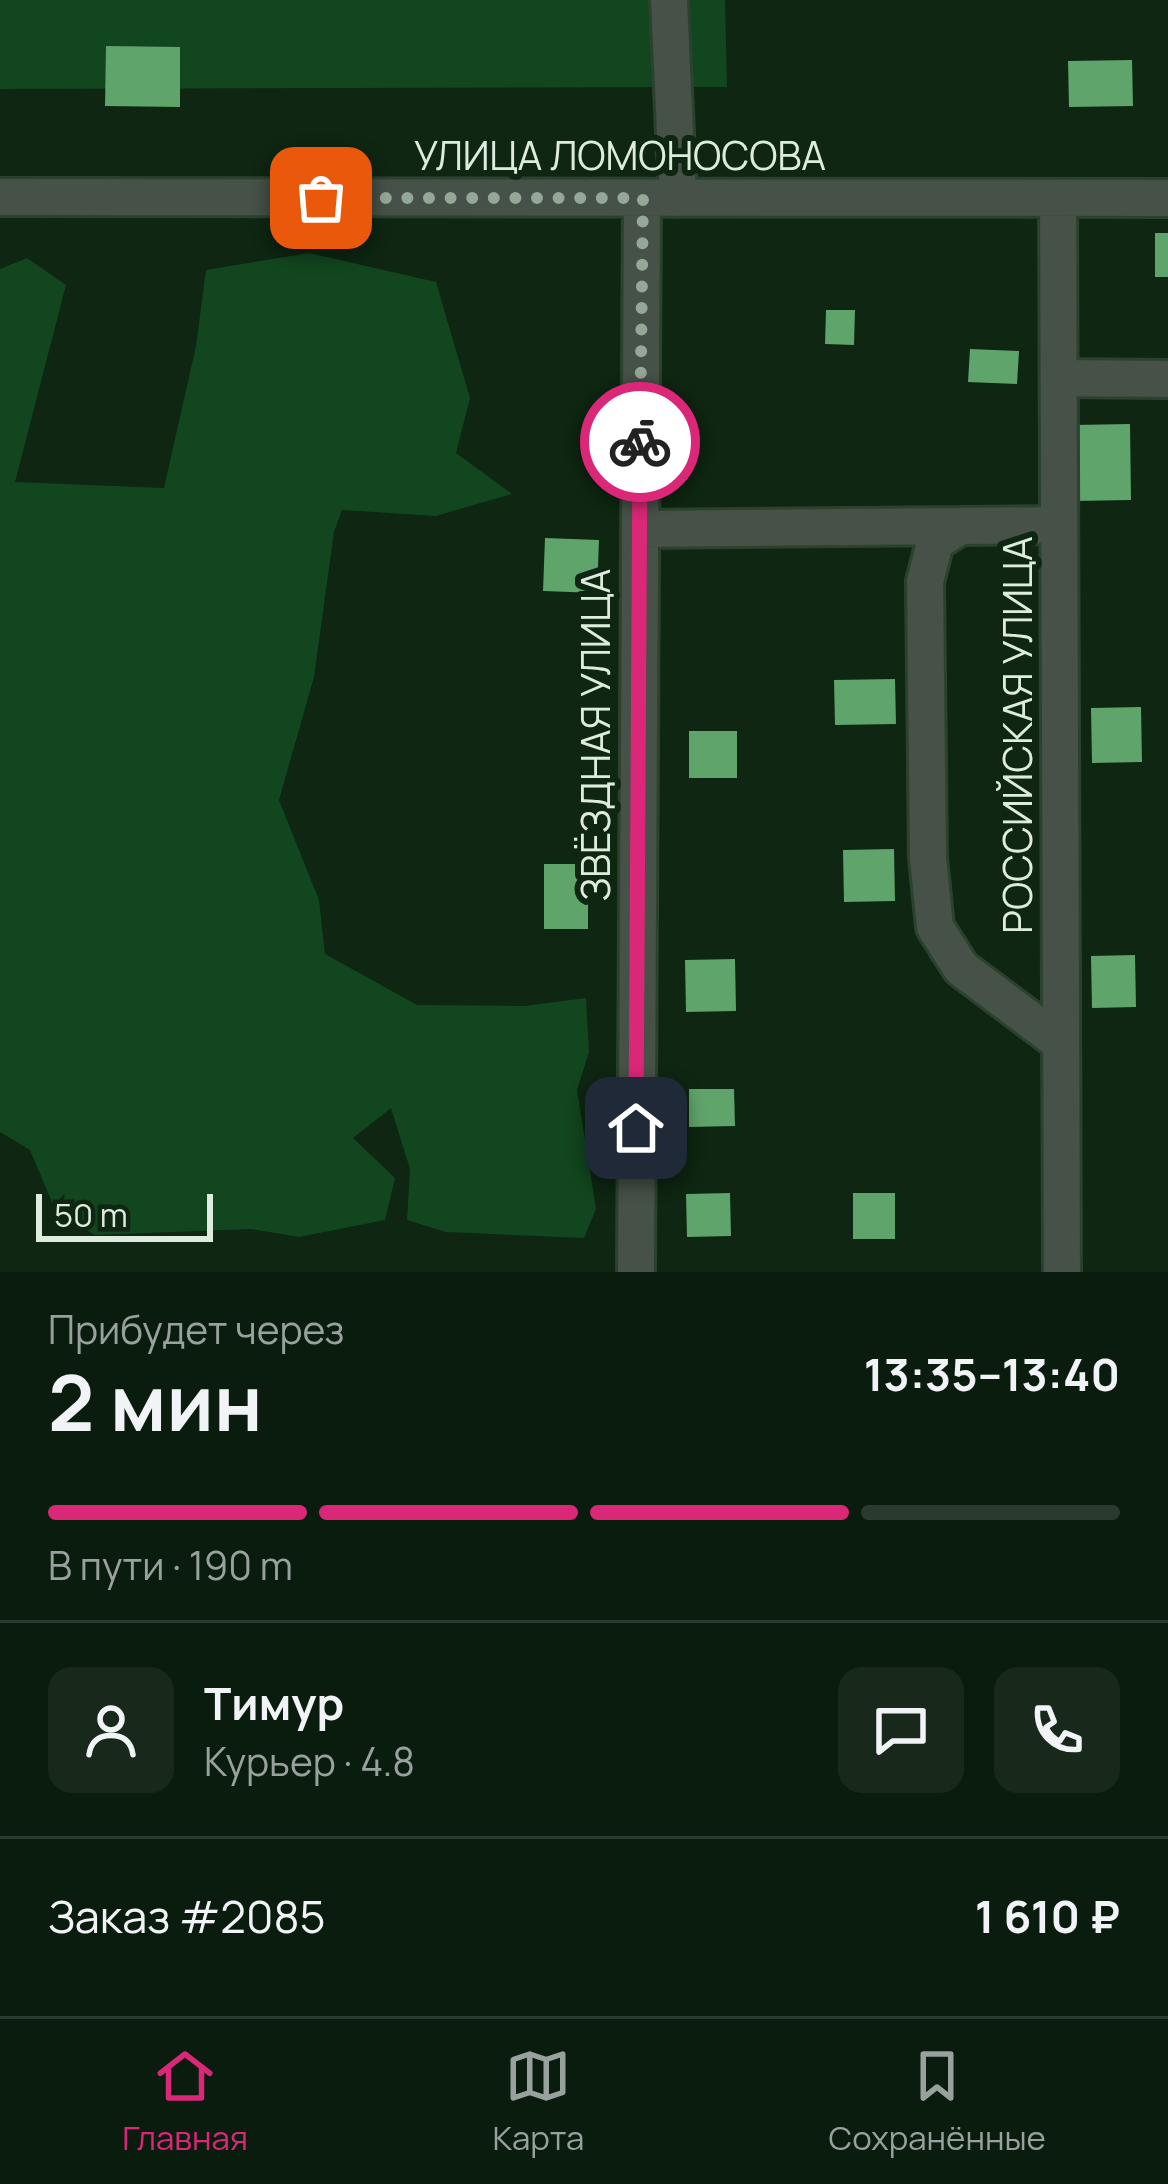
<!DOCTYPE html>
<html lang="ru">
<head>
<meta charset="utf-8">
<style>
	body { margin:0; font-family:Manrope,sans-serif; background:#18291c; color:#f1f3f6; height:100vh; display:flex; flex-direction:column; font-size:45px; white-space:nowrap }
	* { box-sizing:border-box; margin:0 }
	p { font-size:39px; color:#99a19e }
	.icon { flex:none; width:66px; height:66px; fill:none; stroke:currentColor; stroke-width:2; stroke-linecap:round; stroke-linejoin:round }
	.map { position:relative; height:1272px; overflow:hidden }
	.drawer { display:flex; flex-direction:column; background:#0a1c0e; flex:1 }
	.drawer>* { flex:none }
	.scale { position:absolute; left:36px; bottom:30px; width:177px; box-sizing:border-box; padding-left:12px; border:6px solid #ddecde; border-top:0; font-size:33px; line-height:42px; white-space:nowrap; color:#ddecde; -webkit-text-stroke:9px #0e2612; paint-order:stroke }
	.pin { position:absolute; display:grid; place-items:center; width:102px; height:102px; color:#fff; margin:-51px; border-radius:24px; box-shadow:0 6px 18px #0006 }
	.courier { position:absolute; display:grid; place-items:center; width:120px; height:120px; margin:-60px; border:9px solid #db2777; border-radius:50%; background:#fff; color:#222; box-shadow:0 3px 15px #0007 }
	.summary em { font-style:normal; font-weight:700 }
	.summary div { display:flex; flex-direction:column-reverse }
	.summary { display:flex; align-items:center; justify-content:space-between; height:204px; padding:0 48px }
	h1 { font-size:78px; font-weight:700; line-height:90px }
	.bar { display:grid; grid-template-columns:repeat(4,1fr); gap:18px 12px; align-content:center; height:144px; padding:0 48px }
	.bar i { height:15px; border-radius:9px; background:#2a3a2e }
	.bar .on { background:#db2777 }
	.bar p { grid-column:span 4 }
	.line { display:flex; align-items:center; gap:30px; padding:0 48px; border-top:3px solid #2a3a2e }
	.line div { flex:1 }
	.round { display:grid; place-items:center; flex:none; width:126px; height:126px; border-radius:24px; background:#18291c }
	.dock { display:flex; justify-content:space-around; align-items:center; height:168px; border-top:3px solid #2a3a2e; background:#0a1c0e; font-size:33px; color:#99a19e }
	.dock a { display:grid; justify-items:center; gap:6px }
	.dock .on { color:#db2777 }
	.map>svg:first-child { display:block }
</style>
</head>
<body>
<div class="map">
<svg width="1168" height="1272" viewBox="0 0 1168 1272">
	<rect width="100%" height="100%" fill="#0e2612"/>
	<path fill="#12461e" d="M0 0H725L727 87 0 89Z
		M309 253 436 282 470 398 456 453 512 494 436 516 342 510 334 532 314 677 279 800 319 900 325 954 417 1005 524 1006 586 998 589 1052 577 1090 596 1209 584 1238 446 1232 407 1220 410 1169 391 1108 353 1138 395 1178 385 1220 299 1237 251 1229 95 1235 57 1214 30 1150 0 1132V269L27 258 66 285 15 482 164 488 196 346 206 270Z"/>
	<path fill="#5fa46a" d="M106 46 180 47V107L105 106Z
		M1132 60 1133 106 1069 107 1068 61Z
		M1155 233H1168V277H1155Z
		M826 310H855L854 345 825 344Z
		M970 349 1019 351 1017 384 968 382Z
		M1130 424 1131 500 1074 501 1073 425Z
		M545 538 599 540 597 593 543 591Z
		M895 679 896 724 835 725 834 680Z
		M1141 707 1142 762 1092 763 1091 708Z
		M689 731H737V778H689Z
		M894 849 895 901 844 902 843 850Z
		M544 864H588V929H544Z
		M1135 955 1136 1007 1092 1008 1091 956Z
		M735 959 736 1011 686 1012 685 960Z
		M689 1089H734L735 1126 689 1127Z
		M730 1193 731 1236 687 1237 686 1194Z
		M853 1193H895V1239H853Z"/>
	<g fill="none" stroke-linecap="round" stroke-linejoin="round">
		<g stroke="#2b422f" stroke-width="42">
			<path id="minor" d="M669 0 678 198
				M0 197 1168 198
				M1058 198 1062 1272
				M1059 378 1168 379
				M1059 525 960 526 935 542 925 582 928 858 935 927 961 968 1061 1043
				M640 529 960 526
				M636 1272 642 198"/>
		</g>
		<use href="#minor" stroke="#465147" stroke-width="36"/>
	</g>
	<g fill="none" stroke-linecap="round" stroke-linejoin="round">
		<path stroke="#95a797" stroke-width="12" stroke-dasharray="0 21.6" d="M321 198H643L640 442"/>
		<path stroke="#db2777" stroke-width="15" d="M636 1128 640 442"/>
	</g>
	<g text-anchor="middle" stroke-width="12" stroke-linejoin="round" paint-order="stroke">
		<g font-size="39" fill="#ddecde" stroke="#0e2612">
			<text x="620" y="170">УЛИЦА ЛОМОНОСОВА</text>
			<text transform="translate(596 735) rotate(-90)" y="14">ЗВЁЗДНАЯ УЛИЦА</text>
			<text transform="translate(1018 735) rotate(-90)" y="14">РОССИЙСКАЯ УЛИЦА</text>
		</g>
	</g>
</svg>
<div class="scale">50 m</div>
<div class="pin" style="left:321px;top:198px;background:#ea580c"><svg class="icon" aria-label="bag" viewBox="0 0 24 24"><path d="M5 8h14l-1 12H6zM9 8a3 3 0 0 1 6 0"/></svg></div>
<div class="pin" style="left:636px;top:1128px;background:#1f2937"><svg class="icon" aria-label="home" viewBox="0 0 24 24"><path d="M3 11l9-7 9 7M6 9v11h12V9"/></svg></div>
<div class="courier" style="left:640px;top:442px"><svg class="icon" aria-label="bike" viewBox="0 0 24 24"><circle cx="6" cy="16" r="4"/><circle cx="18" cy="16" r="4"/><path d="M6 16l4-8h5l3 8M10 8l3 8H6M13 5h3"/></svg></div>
</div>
<section class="drawer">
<div class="summary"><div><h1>2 мин</h1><p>Прибудет через</p></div><em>13:35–13:40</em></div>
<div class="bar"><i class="on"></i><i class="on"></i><i class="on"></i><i></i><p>В пути · 190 m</p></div>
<div class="line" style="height:216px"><a class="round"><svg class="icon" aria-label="person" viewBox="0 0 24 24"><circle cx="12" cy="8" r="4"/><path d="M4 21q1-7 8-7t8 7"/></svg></a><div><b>Тимур</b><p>Курьер · 4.8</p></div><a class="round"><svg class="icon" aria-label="chat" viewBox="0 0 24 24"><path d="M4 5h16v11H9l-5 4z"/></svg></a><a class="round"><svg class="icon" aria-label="phone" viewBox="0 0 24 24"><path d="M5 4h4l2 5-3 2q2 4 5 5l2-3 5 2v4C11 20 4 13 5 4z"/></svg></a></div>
<div class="line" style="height:156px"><div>Заказ #2085</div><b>1 610 ₽</b></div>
</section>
<nav class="dock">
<a class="on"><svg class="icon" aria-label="home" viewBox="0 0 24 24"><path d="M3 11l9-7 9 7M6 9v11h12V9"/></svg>Главная</a>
<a><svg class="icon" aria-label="map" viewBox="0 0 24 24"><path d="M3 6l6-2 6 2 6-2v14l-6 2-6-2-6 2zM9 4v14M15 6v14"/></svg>Карта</a>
<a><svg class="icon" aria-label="saved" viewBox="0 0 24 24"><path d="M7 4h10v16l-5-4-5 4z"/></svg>Сохранённые</a>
</nav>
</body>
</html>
